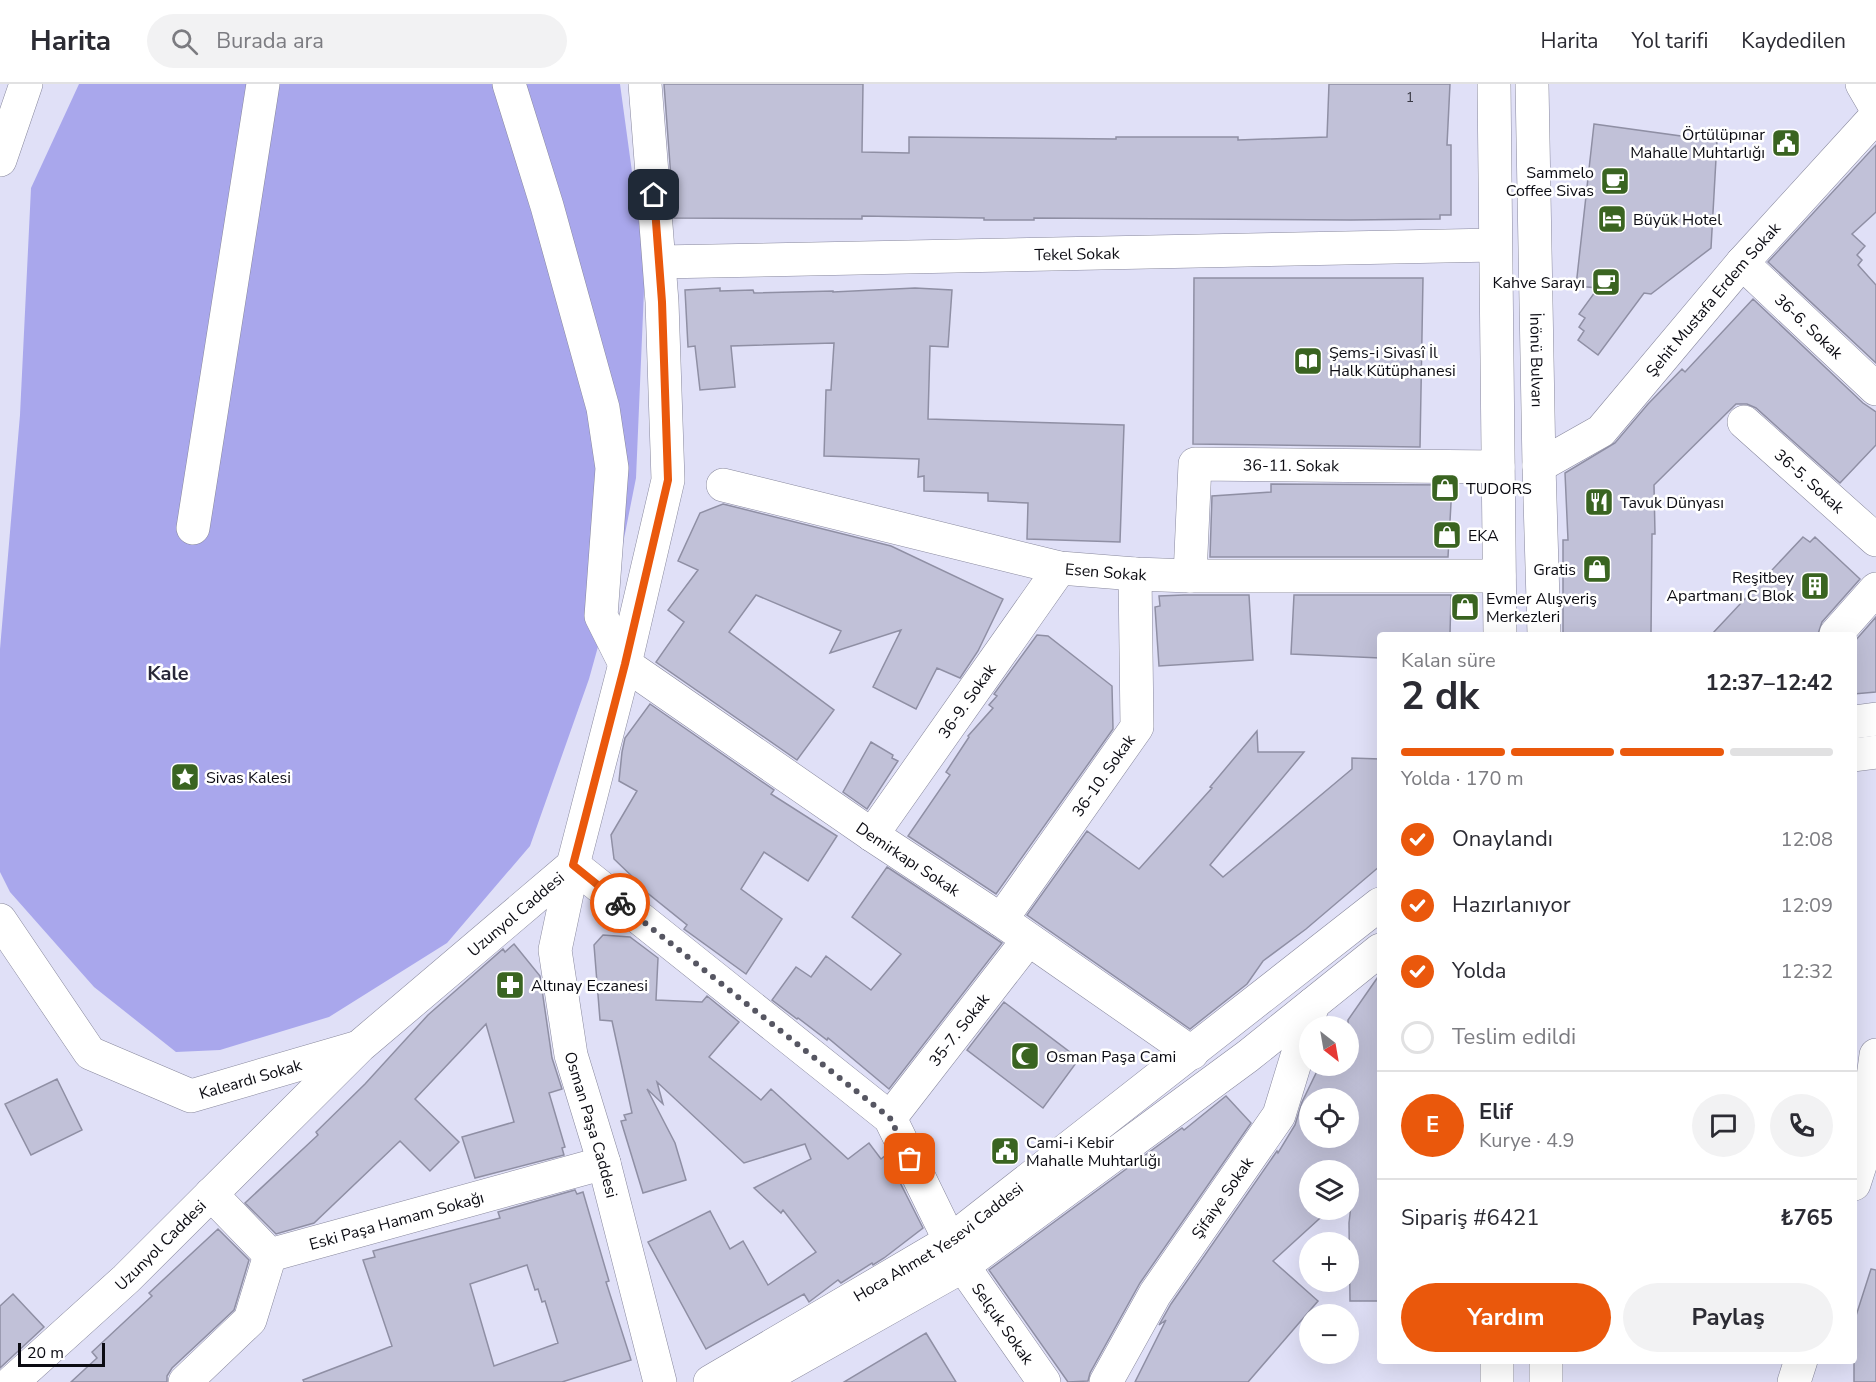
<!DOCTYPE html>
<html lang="tr">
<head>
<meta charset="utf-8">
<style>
	body { margin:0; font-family:"Nunito Sans",sans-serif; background:#f2f2f3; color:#2b2b33; height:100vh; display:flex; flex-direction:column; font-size:22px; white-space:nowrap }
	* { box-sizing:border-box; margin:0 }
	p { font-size:20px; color:#7c7c81 }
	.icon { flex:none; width:33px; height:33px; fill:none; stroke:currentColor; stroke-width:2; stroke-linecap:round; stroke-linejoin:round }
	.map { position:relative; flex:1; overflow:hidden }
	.side { position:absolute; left:1377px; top:548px; width:480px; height:732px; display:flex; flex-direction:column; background:#fff; border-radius:6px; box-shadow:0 6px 24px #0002 }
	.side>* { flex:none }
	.needle { width:39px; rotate:149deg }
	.buttons { position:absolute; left:1299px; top:932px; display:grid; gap:12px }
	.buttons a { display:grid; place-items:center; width:60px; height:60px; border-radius:50%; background:#fff; box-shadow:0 6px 24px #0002; font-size:30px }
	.scale { position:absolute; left:18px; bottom:15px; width:87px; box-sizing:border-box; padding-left:6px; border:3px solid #0b0b12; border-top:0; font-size:16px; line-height:21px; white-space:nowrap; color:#0b0b12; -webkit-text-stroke:4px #fff; paint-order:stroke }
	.pin { position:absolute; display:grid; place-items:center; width:51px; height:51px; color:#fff; margin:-26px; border-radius:12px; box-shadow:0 3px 9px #0006 }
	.courier { position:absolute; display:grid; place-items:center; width:60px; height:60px; margin:-30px; border:4px solid #ea580c; border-radius:50%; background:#fff; color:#222; box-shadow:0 2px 8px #0007 }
	.summary em { font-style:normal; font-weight:700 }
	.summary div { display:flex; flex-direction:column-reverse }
	.summary { display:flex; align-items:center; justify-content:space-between; height:102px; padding:0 24px }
	h1 { font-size:39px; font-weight:700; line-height:45px }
	.bar { display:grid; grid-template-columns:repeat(4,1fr); gap:9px 6px; align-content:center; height:72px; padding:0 24px }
	.bar i { height:8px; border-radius:4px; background:#e1e1e2 }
	.bar .active { background:#ea580c }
	.bar p { grid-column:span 4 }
	.line { display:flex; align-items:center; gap:15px; padding:0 24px; border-top:2px solid #e1e1e2 }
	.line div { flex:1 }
	.round { display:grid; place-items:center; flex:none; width:63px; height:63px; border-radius:32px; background:#f2f2f3 }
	ol { padding:0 24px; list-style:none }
	li { display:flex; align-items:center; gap:18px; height:66px }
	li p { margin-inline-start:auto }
	li .icon { padding:6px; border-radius:50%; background:#ea580c; color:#fff; stroke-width:4 }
	li:last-child { color:#7c7c81 }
	li i { width:33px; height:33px; border:3px solid #e1e1e2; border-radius:50% }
	.primary-button { display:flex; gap:12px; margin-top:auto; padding:12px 24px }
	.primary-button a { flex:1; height:69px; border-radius:36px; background:#ea580c; color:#fff; font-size:24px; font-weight:700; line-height:69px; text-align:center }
	.primary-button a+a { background:#f2f2f3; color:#2b2b33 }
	header { display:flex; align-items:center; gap:36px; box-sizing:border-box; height:84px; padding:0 30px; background:#fff; border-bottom:2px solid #e1e1e2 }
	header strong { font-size:28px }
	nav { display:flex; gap:33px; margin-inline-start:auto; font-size:21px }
	.search { width:420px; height:54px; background:#f2f2f3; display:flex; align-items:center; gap:15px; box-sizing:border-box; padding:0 21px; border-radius:33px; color:#7c7c81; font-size:22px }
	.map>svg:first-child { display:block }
</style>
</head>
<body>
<header>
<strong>Harita</strong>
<div class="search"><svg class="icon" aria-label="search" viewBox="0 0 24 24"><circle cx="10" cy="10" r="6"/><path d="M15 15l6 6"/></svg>Burada ara</div>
<nav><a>Harita</a><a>Yol tarifi</a><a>Kaydedilen</a></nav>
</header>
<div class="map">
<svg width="1876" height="1298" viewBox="0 0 1876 1298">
	<rect width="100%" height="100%" fill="#e0e0f7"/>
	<path fill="#a9a7ec" d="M79 0H620L645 183 636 394 614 505 589 595 530 762 447 859 329 933 220 966 176 968 94 903 10 808 0 788V565L20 331 31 104Z"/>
	<path fill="#c1c1d8" stroke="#8f8fa4" stroke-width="1.5" fill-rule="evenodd" d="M664 0H863L862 68 909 69V53L1116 55V53H1238V56L1327 53 1329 0H1450L1447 61H1451V131H1440V135L1351 136 1034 134V136H984V134L862 132V135L674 134Z
		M1594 40 1717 57 1711 164 1651 210 1644 209 1598 271 1578 256 1584 247 1579 243 1585 234 1579 230 1598 204 1576 202Z
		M1876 61V128L1852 150 1865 162 1857 171 1862 176 1858 181 1876 201V279L1768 178Z
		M1194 194H1423L1420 363 1193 360Z
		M720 204V207L753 206 754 209 833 207V208L915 204 952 206 948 263 930 262 928 335 1124 341 1120 458 1027 455 1028 419 988 417V409L924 407V392L918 393 919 375 824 372 826 306H831L834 259 731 262 735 303 700 306 695 262 688 263 685 206Z
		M1753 215 1863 319 1876 328V361L1840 399 1756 324 1747 320H1736L1654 401 1655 450H1652L1651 550H1563V456H1568L1565 389 1615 359 1648 320 1682 285 1685 288Z
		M1271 400 1452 401 1448 473H1210L1212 412 1271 408Z
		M723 420 891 462 1003 515 978 567 960 594 937 584 916 625 873 603 901 546 830 569 841 547 756 511 729 548 834 626 797 676 656 578 684 538 668 526 698 486 678 477 700 429Z
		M1803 453 1810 458 1815 453 1860 495 1822 538 1818 550H1712Z
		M1184 511H1249L1253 576 1159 582 1155 523 1160 522 1159 512Z
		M1294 511H1451L1450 550H1380V574L1291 570Z
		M1876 533V608L1854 610V558Z
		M1037 551 1048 552 1112 602 1113 645 996 810 908 752 950 691 946 688 969 653 968 652 993 624 989 621 997 612 994 610Z
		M650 620 774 706 771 710 837 752 808 797 764 768 741 805 782 835 746 890 684 845 687 841 640 803 641 801 614 775 611 751 637 707 619 697 622 668 625 654Z
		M1257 647 1258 668H1304L1210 781 1223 793 1352 685V674L1380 675V782L1306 845 1263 877 1247 900 1190 945 1027 831 1087 747 1139 785 1212 704 1210 703Z
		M871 658 893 671 892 674 898 677 867 725 843 708Z
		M887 783 1002 859 889 1005 828 954 827 956 798 934 797 935 772 916 796 883 811 893 826 872 871 906 901 870 852 833Z
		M603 851 630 853 658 874 656 916 702 918 707 912 739 938 709 973 761 1016 771 1005 848 1075 869 1059 881 1075 886 1071 923 1144 884 1174 873 1181 872 1179 841 1199 838 1196 809 1218 804 1210 706 1265 648 1158 710 1127 730 1165 743 1157 768 1201 816 1168 783 1126 781 1129 754 1104 811 1075 805 1060 744 1079 657 998 663 1020 647 1005 675 1059 686 1096 643 1109 621 1037 626 1036 624 1031 632 1029 612 937 600 936 594 861Z
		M514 860 540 892 552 974 562 1005 549 1009 565 1063 562 1064 564 1071 475 1094 462 1053 514 1038 486 940 415 1015 459 1058 430 1087 400 1057 314 1139 276 1150 245 1119 318 1051 316 1048 365 1000 428 931 503 865 505 868Z
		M1380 890V1217H1350L1349 1139 1353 1104 1348 1108V1086H1310V1125H1330L1273 1177 1318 1217 1248 1298H1135L1166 1236 1159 1241 1171 1220 1277 1067 1278 1069 1295 1041 1302 1018 1320 981H1348V936ZM1310 1014H1348V1053H1310Z
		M1004 918 1079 975 1043 1024 967 966Z
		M57 995 82 1046 31 1071 5 1020Z
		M1226 1012 1251 1039 1140 1199 1090 1289 1088 1297 1068 1298 989 1186 1182 1044 1184 1046Z
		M575 1106 577 1110 583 1108 609 1197 606 1198 631 1276 562 1298H304L303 1296 392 1262 363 1176 375 1173 373 1167 500 1134 498 1128ZM527 1181 535 1206 538 1205 542 1218 545 1217 558 1259 494 1282 470 1200Z
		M218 1145 249 1176 234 1226 172 1284 167 1292V1298H71L97 1274 92 1268 152 1212 149 1209Z
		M1871 1185 1876 1186V1298H1854V1238Z
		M13 1210 44 1243 0 1284V1222Z
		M926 1249 956 1298H844Z"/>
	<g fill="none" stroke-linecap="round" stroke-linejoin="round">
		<g stroke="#88889d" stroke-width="34">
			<g id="minor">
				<path id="s1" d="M509 0 547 122 603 324 612 384 601 532 625 580 872 751 1001 836 1192 969"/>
				<path id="s2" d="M645 0 662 218 668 396 625 580 573 781 555 866 571 971 604 1079 660 1298"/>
				<path d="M1862 0 1876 24"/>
				<path d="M0 76 26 0"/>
				<path id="s3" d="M660 178 1495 161"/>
				<path id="s4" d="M1742 179 1876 305"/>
				<path id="s5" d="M1744 338 1876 456"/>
				<path id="s6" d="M1539 382 1601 347 1742 179 1876 32"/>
				<path id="s7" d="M723 401 1060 484 1135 490 1190 492H1499"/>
				<path d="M193 444 263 0"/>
				<path id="s8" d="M1190 492 1195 380 1498 383"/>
				<path d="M1836 550 1876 505"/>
				<path id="s9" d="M872 751 1060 484"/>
				<path d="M573 781 890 1034 950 1157"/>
				<path id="s10" d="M0 836 90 969 191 1012 355 964"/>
				<path id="s11" d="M1001 836 1137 643 1135 490"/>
				<path id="s12" d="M890 1034 1028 856"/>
				<path d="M1854 1100 1862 1075 1876 971"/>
				<path id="s13" d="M211 1110 270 1171 604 1079"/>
				<path id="s14" d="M963 1182 1044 1298"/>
				<path id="s15" d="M12 1298 126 1195 360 962 573 781"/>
				<path d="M185 1298 250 1236 270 1171"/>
				<path id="s16" d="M710 1298 950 1157 1380 820"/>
				<path d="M757 1298 963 1182 1248 972 1380 866"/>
				<path id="s17" d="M1106 1298 1155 1210 1279 1031 1313 920"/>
				<path d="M1794 1298 1801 1276"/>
			</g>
		</g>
		<g stroke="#88889d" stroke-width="34">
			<g id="major">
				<path d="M1494 0 1500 550"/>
				<path id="s18" d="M1532 0 1539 382 1544 550"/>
				<path d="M1854 638 1876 635"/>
				<path d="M1854 671 1876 668"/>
				<path d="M1497 1298V1276"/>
				<path d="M1546 1298V1276"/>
			</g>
		</g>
		<use href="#minor" stroke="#fff" stroke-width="33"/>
		<use href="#major" stroke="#fff" stroke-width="33"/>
	</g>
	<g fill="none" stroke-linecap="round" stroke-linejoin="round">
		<path stroke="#565662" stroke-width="6" stroke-dasharray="0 10.8" d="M620 819 890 1034 910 1075"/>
		<path stroke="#ea580c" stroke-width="8" d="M620 819 573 781 625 580 668 396 662 218 654 111"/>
	</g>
	<defs>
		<g id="civic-square" transform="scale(1.5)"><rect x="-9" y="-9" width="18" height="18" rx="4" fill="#3a6421" stroke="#fff"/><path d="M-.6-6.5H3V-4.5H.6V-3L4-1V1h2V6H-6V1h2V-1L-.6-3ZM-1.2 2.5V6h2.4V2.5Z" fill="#fff"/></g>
		<g id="cafe-square" transform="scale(1.5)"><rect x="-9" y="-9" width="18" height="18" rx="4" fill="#3a6421" stroke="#fff"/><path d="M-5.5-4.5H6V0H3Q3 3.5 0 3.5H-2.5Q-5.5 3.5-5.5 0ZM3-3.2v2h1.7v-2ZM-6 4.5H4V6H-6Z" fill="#fff"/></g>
		<g id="hotel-square" transform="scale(1.5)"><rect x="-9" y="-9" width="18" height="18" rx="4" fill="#3a6421" stroke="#fff"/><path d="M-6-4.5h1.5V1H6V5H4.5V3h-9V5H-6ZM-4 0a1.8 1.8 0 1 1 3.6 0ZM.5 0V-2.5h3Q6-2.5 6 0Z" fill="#fff"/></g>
		<g id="library-square" transform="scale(1.5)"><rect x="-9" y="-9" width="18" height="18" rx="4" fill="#3a6421" stroke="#fff"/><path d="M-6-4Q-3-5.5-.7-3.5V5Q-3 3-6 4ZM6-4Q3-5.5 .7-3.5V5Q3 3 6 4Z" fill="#fff"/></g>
		<g id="shop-square" transform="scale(1.5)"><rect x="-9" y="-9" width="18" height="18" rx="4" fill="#3a6421" stroke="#fff"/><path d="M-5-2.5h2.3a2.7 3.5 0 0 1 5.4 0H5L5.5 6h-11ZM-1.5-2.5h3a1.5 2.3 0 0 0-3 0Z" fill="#fff"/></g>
		<g id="restaurant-square" transform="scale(1.5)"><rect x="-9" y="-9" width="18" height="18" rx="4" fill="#3a6421" stroke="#fff"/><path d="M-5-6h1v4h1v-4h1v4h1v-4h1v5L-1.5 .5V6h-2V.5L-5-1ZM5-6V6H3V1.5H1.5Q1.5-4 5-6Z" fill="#fff"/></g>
		<g id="building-square" transform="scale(1.5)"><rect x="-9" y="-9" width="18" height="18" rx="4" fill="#3a6421" stroke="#fff"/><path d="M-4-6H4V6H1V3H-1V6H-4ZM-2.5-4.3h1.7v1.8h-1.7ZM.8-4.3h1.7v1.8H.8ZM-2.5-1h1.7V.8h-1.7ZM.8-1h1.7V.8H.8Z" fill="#fff"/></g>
		<g id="sight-square" transform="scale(1.5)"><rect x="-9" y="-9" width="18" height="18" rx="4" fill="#3a6421" stroke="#fff"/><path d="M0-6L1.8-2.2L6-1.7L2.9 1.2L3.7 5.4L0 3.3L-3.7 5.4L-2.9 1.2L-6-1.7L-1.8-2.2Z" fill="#fff"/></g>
		<g id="pharmacy-square" transform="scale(1.5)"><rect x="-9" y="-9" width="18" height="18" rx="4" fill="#3a6421" stroke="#fff"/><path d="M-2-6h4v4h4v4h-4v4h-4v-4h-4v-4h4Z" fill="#fff"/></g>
		<g id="mosque-square" transform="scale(1.5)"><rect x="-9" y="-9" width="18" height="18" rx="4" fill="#3a6421" stroke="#fff"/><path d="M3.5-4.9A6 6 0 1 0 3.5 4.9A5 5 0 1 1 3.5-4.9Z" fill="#fff"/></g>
	</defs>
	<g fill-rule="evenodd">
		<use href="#civic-square" x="1786" y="59"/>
		<use href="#cafe-square" x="1615" y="97"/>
		<use href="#hotel-square" x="1612" y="135"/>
		<use href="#cafe-square" x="1606" y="198"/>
		<use href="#library-square" x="1308" y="277"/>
		<use href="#shop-square" x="1445" y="404"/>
		<use href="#restaurant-square" x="1599" y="418"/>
		<use href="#shop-square" x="1447" y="451"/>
		<use href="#shop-square" x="1597" y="485"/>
		<use href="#building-square" x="1815" y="502"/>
		<use href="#shop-square" x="1465" y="523"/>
		<use href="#sight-square" x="185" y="693"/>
		<use href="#pharmacy-square" x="510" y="901"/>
		<use href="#mosque-square" x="1025" y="972"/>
		<use href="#civic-square" x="1005" y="1067"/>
	</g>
	<g text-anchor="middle" stroke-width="5" stroke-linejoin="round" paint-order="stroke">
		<g font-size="14" fill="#383844">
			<text x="1410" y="18">1</text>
		</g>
		<g font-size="16" fill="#0b0b12" stroke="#fff" text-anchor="start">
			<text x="1765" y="56" text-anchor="end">Örtülüpınar<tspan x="1765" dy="18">Mahalle Muhtarlığı</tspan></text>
			<text x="1594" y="94" text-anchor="end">Sammelo<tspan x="1594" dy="18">Coffee Sivas</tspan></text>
			<text x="1633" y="141">Büyük Hotel</text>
			<text x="1585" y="204" text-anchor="end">Kahve Sarayı</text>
			<text x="1329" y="274">Şems-i Sivasî İl<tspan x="1329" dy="18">Halk Kütüphanesi</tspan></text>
			<text x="1466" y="410">TUDORS</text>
			<text x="1620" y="424">Tavuk Dünyası</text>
			<text x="1468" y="457">EKA</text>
			<text x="1576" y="491" text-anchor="end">Gratis</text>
			<text x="1794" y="499" text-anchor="end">Reşitbey<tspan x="1794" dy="18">Apartmanı C Blok</tspan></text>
			<text x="1486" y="520">Evmer Alışveriş<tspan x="1486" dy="18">Merkezleri</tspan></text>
			<text x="206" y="699">Sivas Kalesi</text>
			<text x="531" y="907">Altınay Eczanesi</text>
			<text x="1046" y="978">Osman Paşa Cami</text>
			<text x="1026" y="1064">Cami-i Kebir<tspan x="1026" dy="18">Mahalle Muhtarlığı</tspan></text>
		</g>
		<g font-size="16" fill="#0b0b12" stroke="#fff">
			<text dy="6" stroke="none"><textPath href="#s3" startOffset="417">Tekel Sokak</textPath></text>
			<text dy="6" stroke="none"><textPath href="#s6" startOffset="244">Şehit Mustafa Erdem Sokak</textPath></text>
			<text dy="6" stroke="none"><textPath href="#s4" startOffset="92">36-6. Sokak</textPath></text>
			<text dy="6" stroke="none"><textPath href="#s18" startOffset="276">İnönü Bulvarı</textPath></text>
			<text dy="6" stroke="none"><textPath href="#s8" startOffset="208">36-11. Sokak</textPath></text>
			<text dy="6" stroke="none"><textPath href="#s5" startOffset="88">36-5. Sokak</textPath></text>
			<text dy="6" stroke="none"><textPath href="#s7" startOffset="393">Esen Sokak</textPath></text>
			<text dy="6" stroke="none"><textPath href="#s9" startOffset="164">36-9. Sokak</textPath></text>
			<text dy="6" stroke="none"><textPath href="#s11" startOffset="177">36-10. Sokak</textPath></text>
			<text dy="6" stroke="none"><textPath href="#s1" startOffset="944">Demirkapı Sokak</textPath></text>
			<text dy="6" stroke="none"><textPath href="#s15" startOffset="688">Uzunyol Caddesi</textPath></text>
			<text dy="6" stroke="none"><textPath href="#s12" startOffset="112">35-7. Sokak</textPath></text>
			<text dy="6" stroke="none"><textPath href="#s10" startOffset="332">Kaleardı Sokak</textPath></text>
			<text dy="6" stroke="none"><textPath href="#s2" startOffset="1059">Osman Paşa Caddesi</textPath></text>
			<text dy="6" stroke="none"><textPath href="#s17" startOffset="218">Şifaiye Sokak</textPath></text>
			<text dy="6" stroke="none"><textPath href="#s13" startOffset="216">Eski Paşa Hamam Sokağı</textPath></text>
			<text dy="6" stroke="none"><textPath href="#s16" startOffset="268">Hoca Ahmet Yesevi Caddesi</textPath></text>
			<text dy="6" stroke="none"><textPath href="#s15" startOffset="202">Uzunyol Caddesi</textPath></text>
			<text dy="6" stroke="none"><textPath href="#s14" startOffset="70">Selçuk Sokak</textPath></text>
		</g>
		<g font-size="20" font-weight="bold" fill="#282738" stroke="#fff">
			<text x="168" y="596">Kale</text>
		</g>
	</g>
</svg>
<div class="buttons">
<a><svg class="needle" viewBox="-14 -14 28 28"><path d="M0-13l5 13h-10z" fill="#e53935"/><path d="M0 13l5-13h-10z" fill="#7c7c81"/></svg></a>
<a><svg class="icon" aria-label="locate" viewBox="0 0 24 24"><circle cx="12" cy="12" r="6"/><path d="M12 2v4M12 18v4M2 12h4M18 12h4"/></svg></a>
<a><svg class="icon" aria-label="layers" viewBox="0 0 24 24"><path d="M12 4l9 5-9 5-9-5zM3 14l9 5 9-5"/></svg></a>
<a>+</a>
<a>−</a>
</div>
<div class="scale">20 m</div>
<div class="pin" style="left:910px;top:1075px;background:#ea580c"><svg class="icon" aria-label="bag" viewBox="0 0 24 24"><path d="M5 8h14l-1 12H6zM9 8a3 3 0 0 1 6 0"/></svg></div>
<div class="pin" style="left:654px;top:111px;background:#1f2937"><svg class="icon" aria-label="home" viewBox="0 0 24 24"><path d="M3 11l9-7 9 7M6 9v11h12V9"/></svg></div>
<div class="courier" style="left:620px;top:819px"><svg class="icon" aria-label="bike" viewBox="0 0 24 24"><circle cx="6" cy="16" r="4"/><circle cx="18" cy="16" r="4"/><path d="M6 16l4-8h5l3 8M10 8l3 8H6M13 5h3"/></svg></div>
<section class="side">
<div class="summary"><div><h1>2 dk</h1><p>Kalan süre</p></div><em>12:37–12:42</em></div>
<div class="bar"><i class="active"></i><i class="active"></i><i class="active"></i><i></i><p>Yolda · 170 m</p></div>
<ol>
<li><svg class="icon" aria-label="check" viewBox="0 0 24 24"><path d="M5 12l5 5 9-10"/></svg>Onaylandı<p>12:08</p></li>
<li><svg class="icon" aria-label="check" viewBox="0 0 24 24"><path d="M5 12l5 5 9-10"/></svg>Hazırlanıyor<p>12:09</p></li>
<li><svg class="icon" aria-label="check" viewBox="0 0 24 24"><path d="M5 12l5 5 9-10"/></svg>Yolda<p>12:32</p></li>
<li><i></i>Teslim edildi</li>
</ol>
<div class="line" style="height:108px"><b class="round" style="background:#ea580c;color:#fff">E</b><div><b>Elif</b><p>Kurye · 4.9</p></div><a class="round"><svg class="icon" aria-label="chat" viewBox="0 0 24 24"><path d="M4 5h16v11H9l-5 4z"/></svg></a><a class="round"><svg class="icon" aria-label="phone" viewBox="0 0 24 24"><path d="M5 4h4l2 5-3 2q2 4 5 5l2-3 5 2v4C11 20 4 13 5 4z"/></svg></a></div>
<div class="line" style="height:78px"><div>Sipariş #6421</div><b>₺765</b></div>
<div class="primary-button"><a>Yardım</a><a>Paylaş</a></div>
</section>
</div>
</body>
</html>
